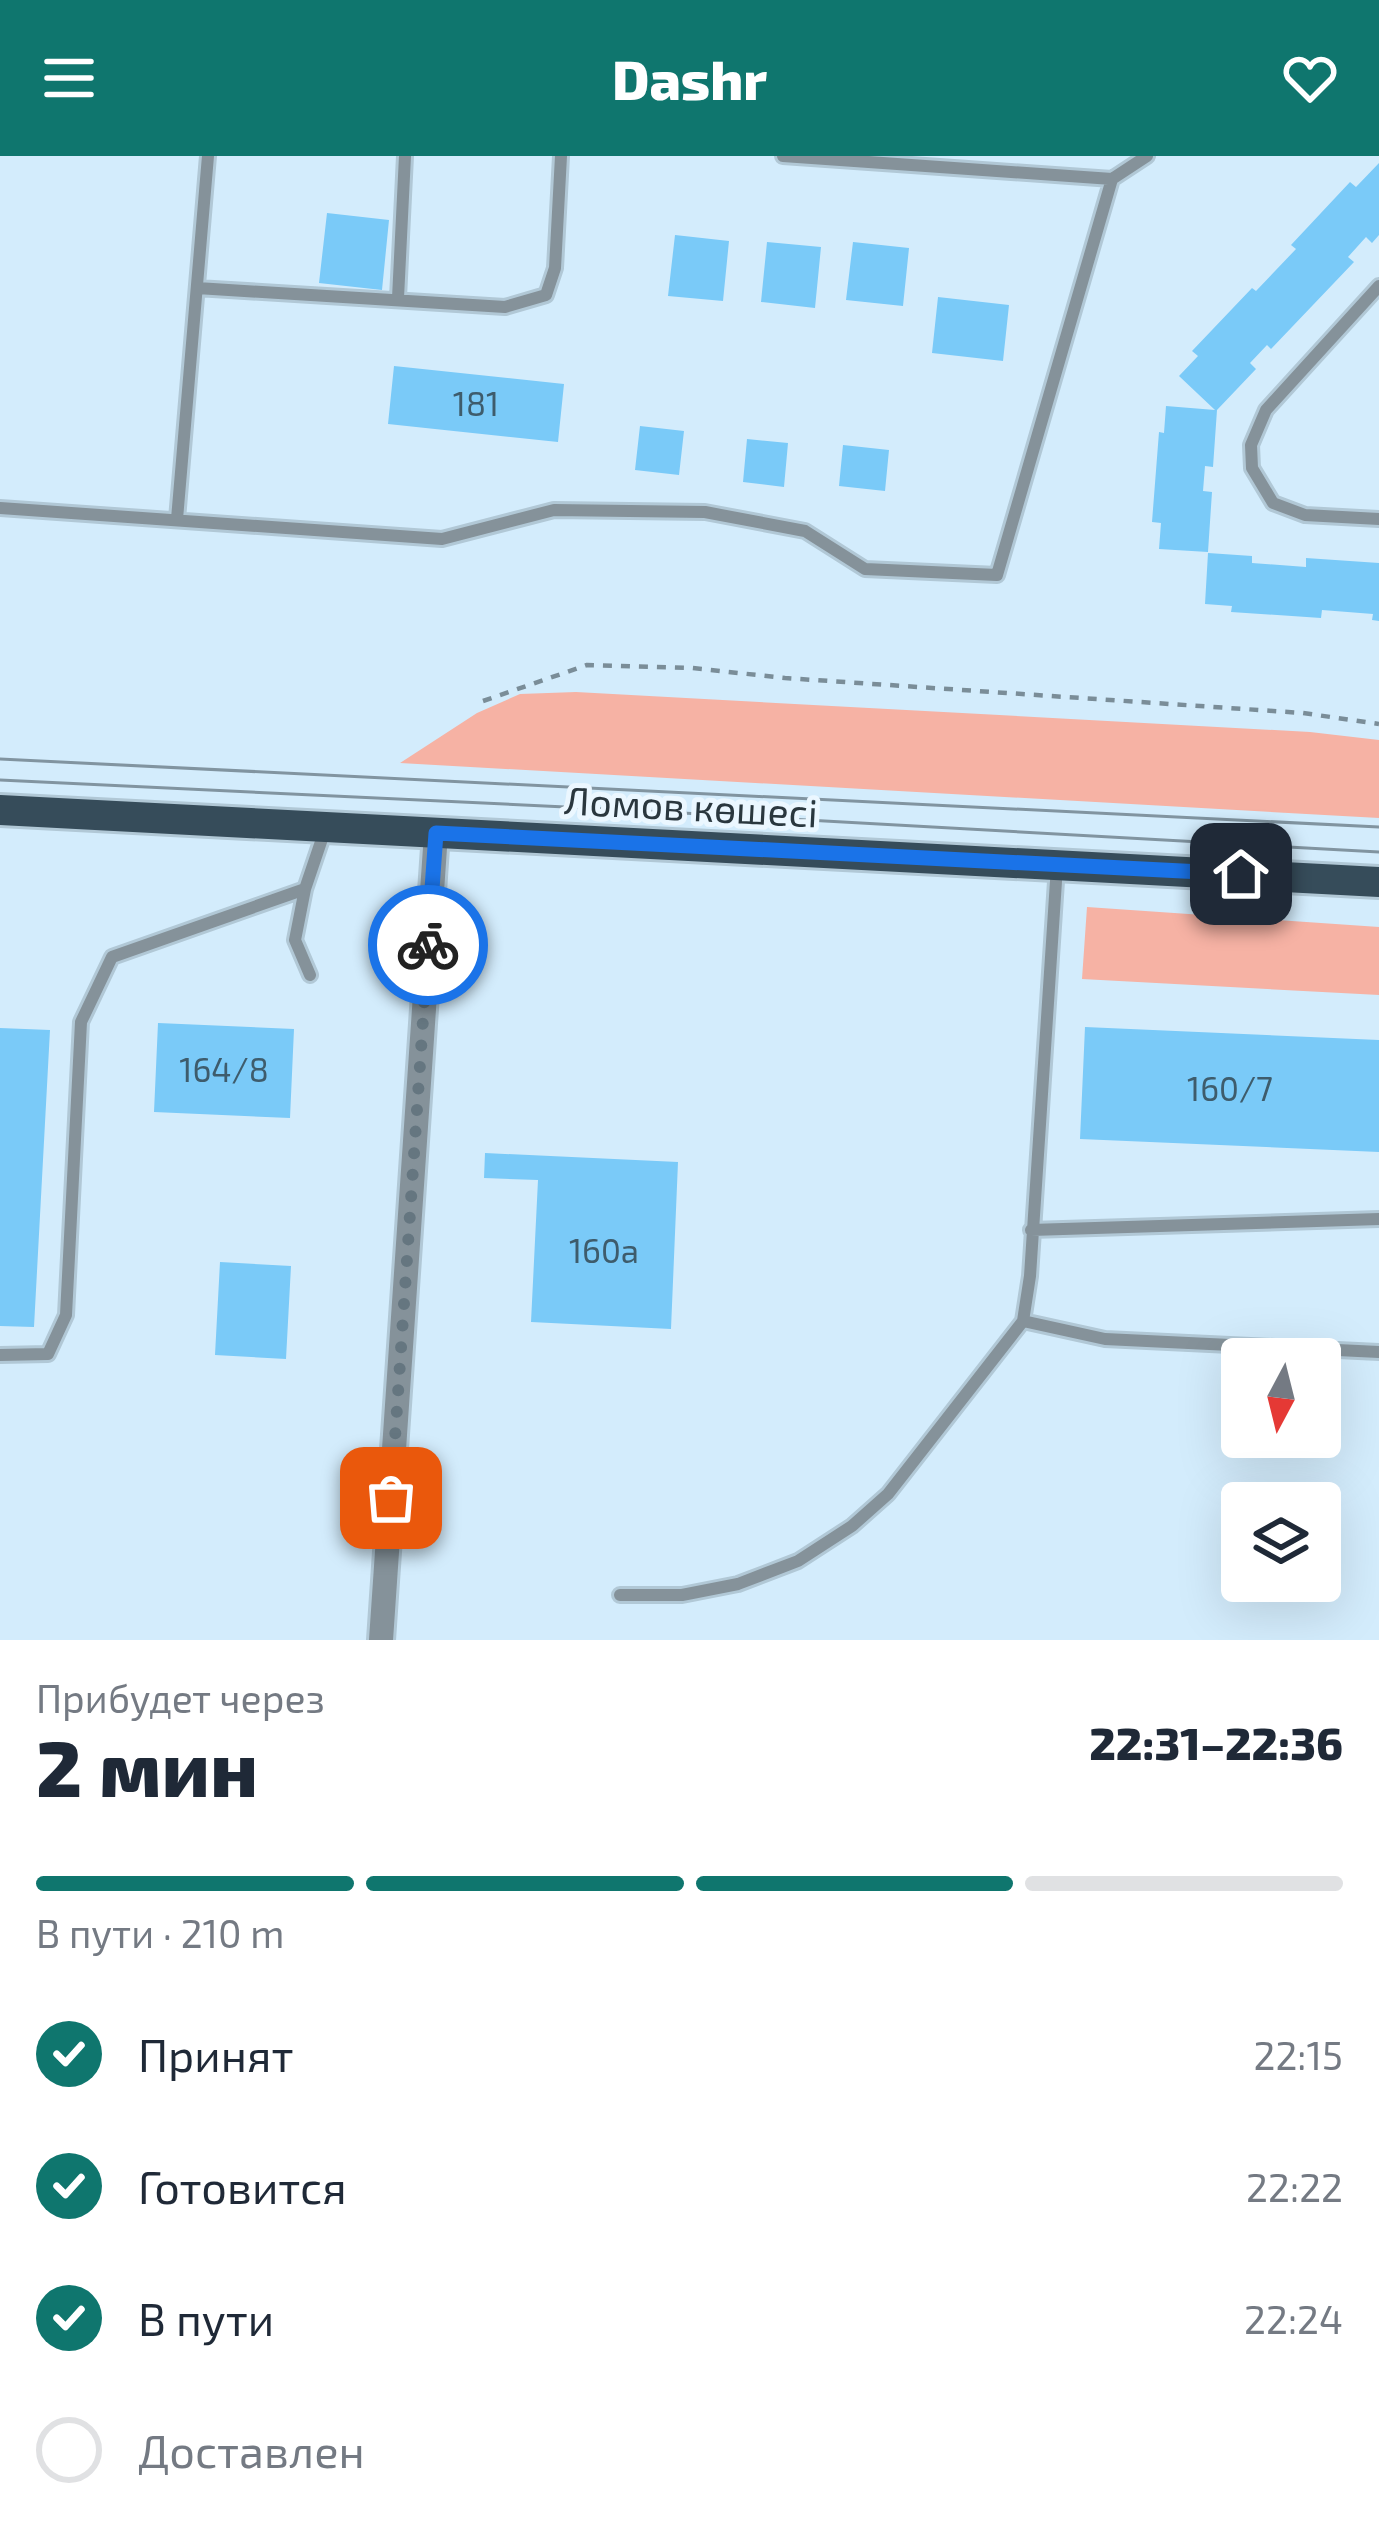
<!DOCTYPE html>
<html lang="ru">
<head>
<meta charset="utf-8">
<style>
	body { margin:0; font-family:"Exo 2",sans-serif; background:#f2f2f3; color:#1f2937; height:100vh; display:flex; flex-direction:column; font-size:45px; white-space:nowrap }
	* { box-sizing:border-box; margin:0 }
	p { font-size:39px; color:#747a83 }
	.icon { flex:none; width:66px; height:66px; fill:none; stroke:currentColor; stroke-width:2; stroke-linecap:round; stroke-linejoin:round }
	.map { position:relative; height:1484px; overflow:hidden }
	.panel { display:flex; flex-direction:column; background:#fff; flex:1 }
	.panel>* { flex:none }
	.needle { width:78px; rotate:187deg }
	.fabs { position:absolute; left:1221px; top:1182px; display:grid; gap:24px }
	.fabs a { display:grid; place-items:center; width:120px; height:120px; border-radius:12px; background:#fff; box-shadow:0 12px 48px #0002; font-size:60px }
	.pin { position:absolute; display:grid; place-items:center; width:102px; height:102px; color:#fff; margin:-51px; border-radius:24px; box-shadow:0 6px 18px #0006 }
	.courier { position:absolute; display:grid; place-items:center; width:120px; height:120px; margin:-60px; border:9px solid #1a73e8; border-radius:50%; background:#fff; color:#222; box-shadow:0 3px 15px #0007 }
	.summary em { font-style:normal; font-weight:800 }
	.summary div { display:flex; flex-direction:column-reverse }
	.summary { display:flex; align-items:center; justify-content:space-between; height:204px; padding:0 36px }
	h1 { font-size:78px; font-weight:800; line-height:90px }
	.bar { display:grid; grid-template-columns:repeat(4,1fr); gap:18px 12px; align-content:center; height:144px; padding:0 36px }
	.bar i { height:15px; border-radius:9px; background:#e0e1e3 }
	.bar .active { background:#0f766e }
	.bar p { grid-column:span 4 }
	ol { padding:0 36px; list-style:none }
	li { display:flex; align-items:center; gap:36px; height:132px }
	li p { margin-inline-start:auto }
	li .icon { padding:12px; border-radius:50%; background:#0f766e; color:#fff; stroke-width:4 }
	li:last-child { color:#747a83 }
	li i { width:66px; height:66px; border:6px solid #e0e1e3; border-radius:50% }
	header { display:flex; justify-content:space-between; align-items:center; height:156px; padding:0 36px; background:#0f766e; color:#fff; font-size:54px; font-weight:800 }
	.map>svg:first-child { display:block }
</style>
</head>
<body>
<header><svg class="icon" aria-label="menu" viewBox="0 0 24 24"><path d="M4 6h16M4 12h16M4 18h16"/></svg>Dashr<svg class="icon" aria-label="heart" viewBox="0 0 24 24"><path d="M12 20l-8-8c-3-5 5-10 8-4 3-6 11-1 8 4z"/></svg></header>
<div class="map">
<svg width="1379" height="1484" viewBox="0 0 1379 1484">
	<rect width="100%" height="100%" fill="#d3ecfc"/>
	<path fill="#f6b2a4" d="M576 536 1310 576 1379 584V662L400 607 477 557 520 538Z
		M1087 751 1379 771V839L1082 823Z"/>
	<path fill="#7acaf8" d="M1379 7V79L1372 87 1366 81 1348 101 1354 106 1271 193 1267 189 1250 207 1256 213 1217 254 1213 311 1205 310 1203 335 1212 336 1208 396 1159 393 1161 367 1152 366 1159 276 1164 277 1166 250 1215 254 1179 220 1198 200 1192 195 1252 132 1256 135 1296 93 1291 89 1350 26 1356 31Z
		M327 57 389 64 382 134 319 127Z
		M675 79 729 85 723 145 668 140Z
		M767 86 821 91 815 152 761 146Z
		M853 86 909 92 903 150 846 144Z
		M938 141 1009 149 1003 205 932 197Z
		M394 210 564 228 558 286 388 268Z
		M640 270 684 275 679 319 635 314Z
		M747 283 788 287 784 331 743 326Z
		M843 289 889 294 885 335 839 330Z
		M1208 397 1252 400V407L1306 411V402L1379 407V465L1372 464 1373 458 1322 454 1321 462 1231 456 1232 450 1205 448Z
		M158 867 294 873 290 962 154 956Z
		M1085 871 1379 884V996L1080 983Z
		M0 872 50 874 34 1171 0 1170Z
		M485 997 678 1006 671 1173 531 1166 538 1024 484 1022Z
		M220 1106 291 1110 286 1203 215 1199Z"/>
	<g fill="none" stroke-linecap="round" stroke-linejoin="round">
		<g stroke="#b1c8d6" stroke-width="18">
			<path id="service" d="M783 0 1112 23 1147 0
				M1379 130 1266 254 1251 289 1252 312 1273 347 1305 359 1379 363
				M197 132 505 151 546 139 555 112 561 0
				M398 142 405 0
				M0 352 442 383 554 354 705 356 805 375 865 413 997 419 1112 23
				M177 363 208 0
				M305 733 295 784 310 819
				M1031 1074 1379 1063
				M1023 1165 1105 1183 1379 1196
				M0 1199 48 1198 66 1159 81 866 112 801 305 733 326 671
				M620 1439H682L738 1428 798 1405 852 1370 888 1338 1023 1165 1030 1120 1057 710"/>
		</g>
		<g stroke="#b1c8d6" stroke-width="30">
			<path id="tertiary" d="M381 1484 436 677"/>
		</g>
		<g stroke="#b1c8d6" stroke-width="36">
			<path id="primary" d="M0 654 1379 726"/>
		</g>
		<path stroke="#7a8d98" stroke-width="4.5" stroke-dasharray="9 9" stroke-linecap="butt" d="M483 545 587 509 692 512 785 522 1303 557 1379 568"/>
		<use href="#service" stroke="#85929a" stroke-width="12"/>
		<use href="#tertiary" stroke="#85929a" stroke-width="24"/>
		<use href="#primary" stroke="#364c5a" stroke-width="30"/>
		<path stroke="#8194a0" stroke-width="3" d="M0 603 1379 671
			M0 624 628 654 1379 696"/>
	</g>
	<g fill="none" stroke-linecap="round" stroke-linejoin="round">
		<path stroke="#657680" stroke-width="12" stroke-dasharray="0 21.6" d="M391 1342 428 789"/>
		<path stroke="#1a73e8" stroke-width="15" d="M428 789 436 677 1241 718"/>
	</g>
	<g text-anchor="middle" stroke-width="10" stroke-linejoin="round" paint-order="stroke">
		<g font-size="33" fill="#3e5c6c">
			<text x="476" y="260">181</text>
			<text x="224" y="926">164/8</text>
			<text x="1230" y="945">160/7</text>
			<text x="604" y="1107">160а</text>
		</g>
		<g font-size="39" fill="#2a373e" stroke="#ebf7ff">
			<text transform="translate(691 651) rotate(3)" y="14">Ломов көшесі</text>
		</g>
	</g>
</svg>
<div class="fabs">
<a><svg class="needle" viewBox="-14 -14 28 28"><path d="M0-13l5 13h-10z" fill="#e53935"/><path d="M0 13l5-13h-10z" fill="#747a83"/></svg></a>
<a><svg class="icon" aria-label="layers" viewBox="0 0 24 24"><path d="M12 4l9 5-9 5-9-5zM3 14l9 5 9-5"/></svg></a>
</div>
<div class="pin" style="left:391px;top:1342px;background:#ea580c"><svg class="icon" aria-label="bag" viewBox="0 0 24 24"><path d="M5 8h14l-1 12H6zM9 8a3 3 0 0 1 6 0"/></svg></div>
<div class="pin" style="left:1241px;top:718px;background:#1f2937"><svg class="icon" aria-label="home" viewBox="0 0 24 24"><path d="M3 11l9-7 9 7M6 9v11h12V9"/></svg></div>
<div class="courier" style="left:428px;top:789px"><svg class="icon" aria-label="bike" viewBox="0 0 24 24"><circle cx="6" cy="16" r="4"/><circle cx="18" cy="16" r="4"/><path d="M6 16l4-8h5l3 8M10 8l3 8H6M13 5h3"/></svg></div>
</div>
<section class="panel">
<div class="summary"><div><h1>2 мин</h1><p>Прибудет через</p></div><em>22:31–22:36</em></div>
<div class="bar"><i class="active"></i><i class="active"></i><i class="active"></i><i></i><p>В пути · 210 m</p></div>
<ol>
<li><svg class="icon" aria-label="check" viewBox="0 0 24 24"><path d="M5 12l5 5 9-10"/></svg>Принят<p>22:15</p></li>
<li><svg class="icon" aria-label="check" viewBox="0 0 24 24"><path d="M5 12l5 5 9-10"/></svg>Готовится<p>22:22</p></li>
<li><svg class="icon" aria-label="check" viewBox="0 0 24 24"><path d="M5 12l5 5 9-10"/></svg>В пути<p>22:24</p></li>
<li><i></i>Доставлен</li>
</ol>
</section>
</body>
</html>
